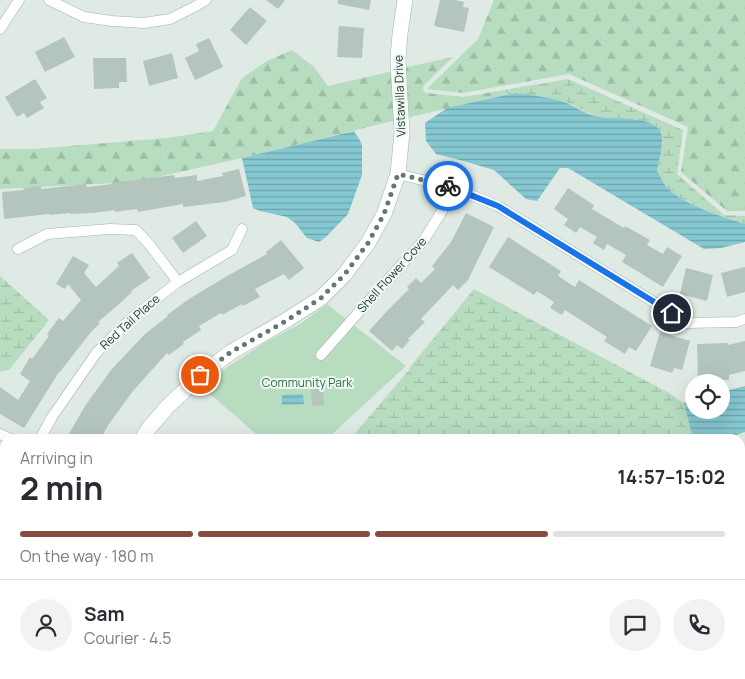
<!DOCTYPE html>
<html lang="en">
<head>
<meta charset="utf-8">
<style>
	body { margin:0; font-family:Manrope,sans-serif; background:#f2f2f3; color:#2b2b33; height:100vh; display:flex; flex-direction:column; font-size:19px; white-space:nowrap }
	* { box-sizing:border-box; margin:0 }
	p { font-size:16px; color:#7c7c81 }
	.icon { flex:none; width:28px; height:28px; fill:none; stroke:currentColor; stroke-width:2; stroke-linecap:round; stroke-linejoin:round }
	.map { position:relative; flex:1; overflow:hidden }
	.details { position:absolute; left:0px; top:434px; width:745px; height:246px; display:flex; flex-direction:column; background:#fff; border-radius:15px 15px 0 0; box-shadow:0 5px 20px #0002 }
	.details>* { flex:none }
	.tools { position:absolute; left:685px; top:374px; display:grid; gap:10px }
	.tools a { display:grid; place-items:center; width:45px; height:45px; border-radius:50%; background:#fff; box-shadow:0 5px 20px #0002; font-size:25px }
	.pin { position:absolute; display:grid; place-items:center; width:42px; height:42px; color:#fff; margin:-21px; border:2px solid #fff; border-radius:50%; box-shadow:0 1px 5px #0007 }
	.courier { position:absolute; display:grid; place-items:center; width:50px; height:50px; margin:-25px; border:4px solid #1a73e8; border-radius:50%; background:#fff; color:#222; box-shadow:0 1px 6px #0007 }
	.head em { font-style:normal; font-weight:700 }
	.head div { display:flex; flex-direction:column-reverse }
	.head { display:flex; align-items:center; justify-content:space-between; height:85px; padding:0 20px }
	h1 { font-size:32px; font-weight:700; line-height:38px }
	.bar { display:grid; grid-template-columns:repeat(4,1fr); gap:8px 5px; align-content:center; height:60px; padding:0 20px }
	.bar i { height:6px; border-radius:4px; background:#e1e1e2 }
	.bar .on { background:#854c42 }
	.bar p { grid-column:span 4 }
	.line { display:flex; align-items:center; gap:12px; padding:0 20px; border-top:1px solid #e1e1e2 }
	.line div { flex:1 }
	.round { display:grid; place-items:center; flex:none; width:52px; height:52px; border-radius:26px; background:#f2f2f3 }
	.map>svg:first-child { display:block }
</style>
</head>
<body>
<div class="map">
<svg width="745" height="679" viewBox="0 0 745 679">
	<defs>
		<pattern id="forest-firs" width="22" height="20" patternUnits="userSpaceOnUse" patternTransform="scale(1.25)"><rect width="22" height="20" fill="#b7dcc0"/><path d="M5 1l3.5 6h-7zM16 11l3.5 6h-7z" fill="#9dbea5"/></pattern>
		<pattern id="wetland-marsh" width="20" height="14" patternUnits="userSpaceOnUse" patternTransform="scale(1.25)"><rect width="20" height="14" fill="#b7dcc0"/><path d="M1 5h8M5 5V1M11 12h8M15 12V8" fill="none" stroke="#9dbea5"/></pattern>
		<pattern id="water-rules" width="6" height="5" patternUnits="userSpaceOnUse" patternTransform="scale(1.25)"><rect width="6" height="5" fill="#86c8d1"/><path d="M0 2.5h6" fill="none" stroke="#6da3aa"/></pattern>
	</defs>
	<rect width="100%" height="100%" fill="#dfeae5"/>
	<path fill="url(#forest-firs)" d="M494 0H745V211H727L681 172 688 127 569 74 463 93 427 89 478 39Z
		M292 50 314 67 328 86 393 71 397 120 242 158 135 182 0 189V149H34L167 138 213 131 242 78 267 61Z
		M453 57 424 85 423 88 424 92 427 93 463 97 504 90 508 94 406 118 403 68Z"/>
	<path fill="url(#wetland-marsh)" d="M568 79 683 130 677 174 724 215 745 216V224C721 216 681 205 665 185 662 181 660 175 657 171L663 142 636 119H620L597 117 566 102 515 93 508 94 504 90Z
		M0 276 49 320 10 369 0 372Z
		M474 289 669 393 684 403 693 439H350L409 370 410 367Z
		M0 550 5 563V675H35L36 679H0Z"/>
	<path fill="#b7dcc0" d="M327 304 406 366 327 439H262L203 388 223 370 264 343 300 324Z"/>
	<path fill="url(#water-rules)" d="M515 93C532 95 548 97 564 102 576 106 587 116 600 117 617 120 647 115 659 130 666 139 659 160 657 171 660 175 662 181 665 185 681 205 721 216 745 224V242L721 248 704 249 568 168H560L537 201 526 199 494 170 460 160 436 154 426 141 425 123 447 108Z
		M354 131 362 144V175L348 214 326 237 319 242 307 238 295 223 287 217 260 211 253 208 242 158Z
		M745 386V432L724 439H693L684 403 694 400V410H721V392Z
		M303 394 304 404 282 405V395Z"/>
	<path fill="#b4c5be" d="M266 0H285L278 9Z
		M338 0H371L369 10 338 4Z
		M440 0H455L464 2 463 7 469 8 464 32 434 26Z
		M250 7 267 21 246 45 230 30Z
		M339 26 364 28 362 58 337 57Z
		M64 37 75 57 45 72 35 52Z
		M209 38 223 67 195 80 185 58 199 51 196 44Z
		M172 53 178 78 149 86 143 61Z
		M93 58H126L127 82H119V88L94 89Z
		M35 79 47 98 40 102 44 108 27 118 24 113 17 117 5 97Z
		M239 169 246 196 225 202 183 207V204L138 212 137 209 115 212V210L93 213 70 214V213L49 215V214L4 219 2 192 24 190 23 188 41 186V189L86 184 87 187 112 184V183L174 175 175 178 197 175V181L223 176 222 173Z
		M568 188 594 205 592 209 624 228 625 226 650 240 647 245 663 254 667 247 682 256 663 287 637 271 622 262 626 255 607 244 604 250 593 243 597 237 580 227 576 233 564 225 568 219 554 209Z
		M466 213 494 227 468 280 458 290 453 285 421 319 425 322 408 339 410 340 402 349 397 345 392 351 369 331 386 312 409 289 407 287 416 278 421 283 435 269 432 266 451 242Z
		M196 221 207 236 183 253 172 238Z
		M508 237 561 271 558 276 575 287 579 280 652 326 636 351 629 347 625 354 604 341 607 337 565 310 562 315 550 308 554 302 537 291 534 295 489 267Z
		M281 240 304 268 289 280 284 274 255 289 260 297 243 306 242 304 222 315 221 313 199 326 201 330 183 342 184 344 169 355 167 353 133 391 109 424 100 439H66L85 406 111 370 145 334 168 316 167 315 189 299 227 276 267 254 266 252Z
		M132 253 150 278 131 291 132 292 118 305 98 322 100 323 91 332 59 373V372L24 428 0 414V387L18 400 30 381 20 374 30 357 32 359 49 336 47 334 59 318 63 321 81 300 68 284 65 289 56 284 73 256 89 265 84 273 96 287 119 266 117 263Z
		M745 267V292L727 297 721 273Z
		M686 268 713 275 707 301 680 294Z
		M660 332 690 341 682 370 674 368 672 373 650 366Z
		M745 341V371L729 375V380H710V382H698L697 344 728 343V345Z
		M311 389H323L324 405 312 406Z"/>
	<g fill="none" stroke-linecap="round" stroke-linejoin="round">
		<g stroke="#a2b2ac" stroke-width="11">
			<path id="street" d="M49 0 84 17 112 21 144 23 170 19 196 6 206 0
				M0 29 19 0
				M398 174 454 188 498 206 688 323 736 322 745 319
				M18 249 47 234 110 229 136 230 149 244 178 282
				M321 355 365 305 424 240 442 211 454 188
				M0 434 11 439
				M40 439 52 417 97 352 134 316 178 282 232 250 242 229"/>
		</g>
		<g stroke="#9eb6ac" stroke-width="16">
			<path id="secondary" d="M142 439 149 428 168 406 201 375 231 352 285 321 321 298 345 274 368 243 384 214 398 174 402 132 399 81 398 58 400 34 405 0
				M91 675 92 679"/>
		</g>
		<use href="#street" stroke="#fff" stroke-width="10"/>
		<use href="#secondary" stroke="#fff" stroke-width="15"/>
	</g>
	<g fill="none" stroke-linecap="round" stroke-linejoin="round">
		<path stroke="#637871" stroke-width="5" stroke-dasharray="0 9" d="M200 375 231 352 286 321 321 298 345 274 368 243 384 214 398 174 448 186"/>
		<path stroke="#1a73e8" stroke-width="6" d="M448 186 498 206 672 313"/>
	</g>
	<g text-anchor="middle" stroke-width="4" stroke-linejoin="round" paint-order="stroke">
		<g font-size="12" fill="#203a32" stroke="#eff7f3">
			<text transform="translate(400 96) rotate(-92)" y="4">Vistawilla Drive</text>
			<text transform="translate(392 275) rotate(-48)" y="4">Shell Flower Cove</text>
			<text transform="translate(130 322) rotate(-42)" y="4">Red Tail Place</text>
		</g>
		<g font-size="12" fill="#2a7143" stroke="#eff7f3">
			<text x="307" y="387">Community Park</text>
		</g>
	</g>
</svg>
<div class="tools">
<a><svg class="icon" aria-label="locate" viewBox="0 0 24 24"><circle cx="12" cy="12" r="6"/><path d="M12 2v4M12 18v4M2 12h4M18 12h4"/></svg></a>
</div>
<div class="pin" style="left:200px;top:375px;background:#ea580c"><svg class="icon" aria-label="bag" viewBox="0 0 24 24"><path d="M5 8h14l-1 12H6zM9 8a3 3 0 0 1 6 0"/></svg></div>
<div class="pin" style="left:672px;top:313px;background:#1f2937"><svg class="icon" aria-label="home" viewBox="0 0 24 24"><path d="M3 11l9-7 9 7M6 9v11h12V9"/></svg></div>
<div class="courier" style="left:448px;top:186px"><svg class="icon" aria-label="bike" viewBox="0 0 24 24"><circle cx="6" cy="16" r="4"/><circle cx="18" cy="16" r="4"/><path d="M6 16l4-8h5l3 8M10 8l3 8H6M13 5h3"/></svg></div>
<section class="details">
<div class="head"><div><h1>2 min</h1><p>Arriving in</p></div><em>14:57–15:02</em></div>
<div class="bar"><i class="on"></i><i class="on"></i><i class="on"></i><i></i><p>On the way · 180 m</p></div>
<div class="line" style="height:90px"><a class="round"><svg class="icon" aria-label="person" viewBox="0 0 24 24"><circle cx="12" cy="8" r="4"/><path d="M4 21q1-7 8-7t8 7"/></svg></a><div><b>Sam</b><p>Courier · 4.5</p></div><a class="round"><svg class="icon" aria-label="chat" viewBox="0 0 24 24"><path d="M4 5h16v11H9l-5 4z"/></svg></a><a class="round"><svg class="icon" aria-label="phone" viewBox="0 0 24 24"><path d="M5 4h4l2 5-3 2q2 4 5 5l2-3 5 2v4C11 20 4 13 5 4z"/></svg></a></div>
</section>
</div>
</body>
</html>
